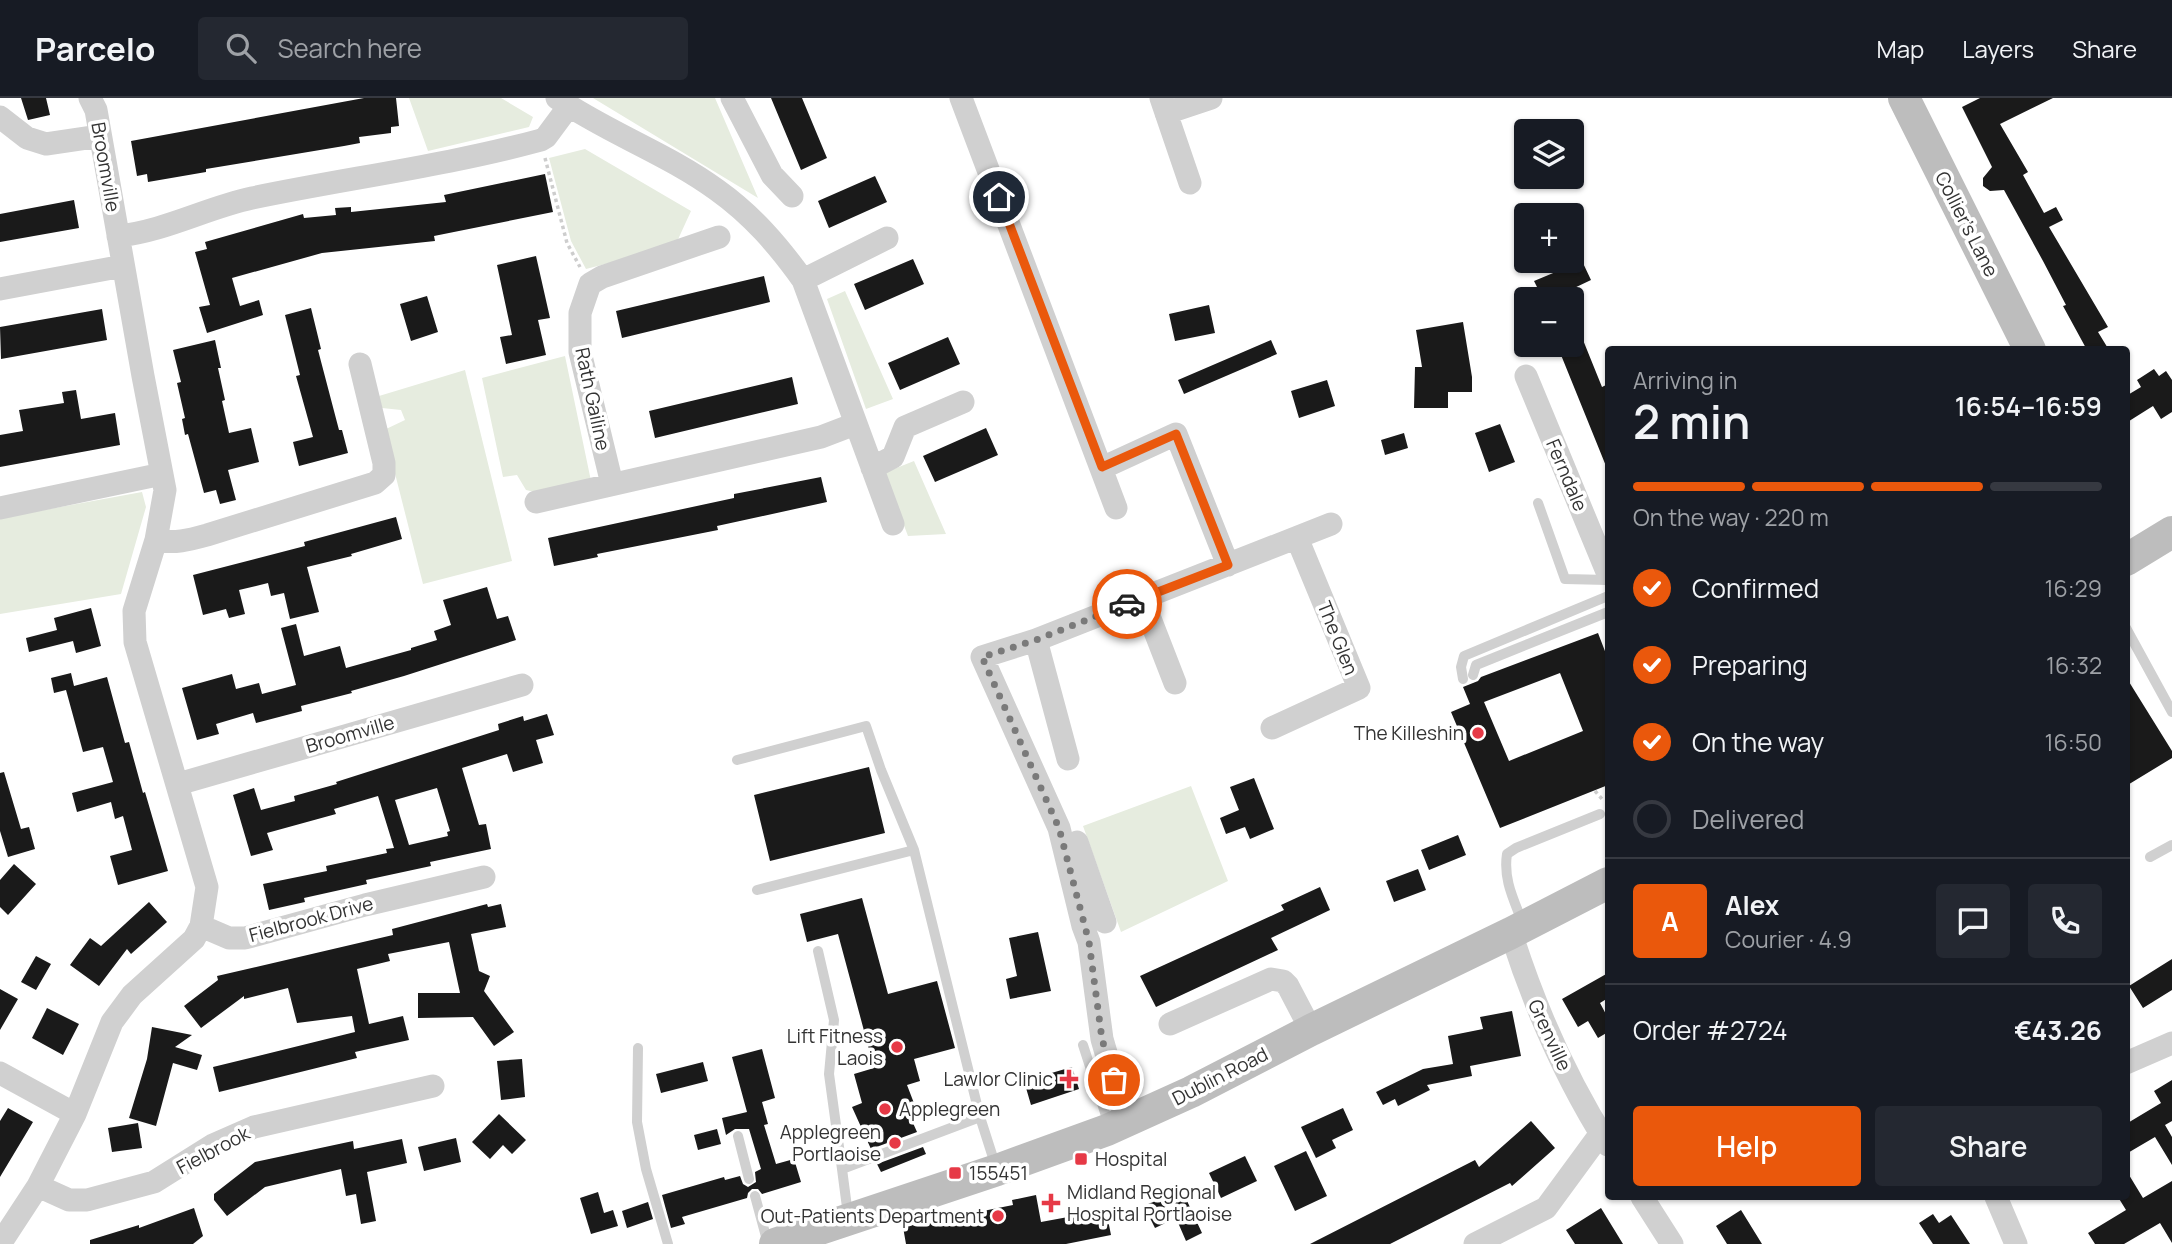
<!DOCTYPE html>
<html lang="en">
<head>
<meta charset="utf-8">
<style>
	body { margin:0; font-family:Manrope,sans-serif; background:#242831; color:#f1f3f6; height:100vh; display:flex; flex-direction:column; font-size:26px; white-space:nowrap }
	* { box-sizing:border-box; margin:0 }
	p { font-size:23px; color:#9ea1a6 }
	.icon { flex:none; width:38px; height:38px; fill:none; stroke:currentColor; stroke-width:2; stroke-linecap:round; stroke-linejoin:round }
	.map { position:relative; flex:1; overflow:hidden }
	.drawer { position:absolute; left:1605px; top:248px; width:525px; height:854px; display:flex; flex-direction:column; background:#171b24; border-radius:7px; box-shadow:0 2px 5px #0004 }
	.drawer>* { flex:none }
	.buttons { position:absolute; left:1514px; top:21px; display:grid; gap:14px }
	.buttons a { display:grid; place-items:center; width:70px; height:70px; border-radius:7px; background:#171b24; box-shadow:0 2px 5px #0004; font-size:35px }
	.pin { position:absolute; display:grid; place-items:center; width:60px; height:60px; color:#fff; margin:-30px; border:4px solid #fff; border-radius:50%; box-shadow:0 2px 7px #0007 }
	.courier { position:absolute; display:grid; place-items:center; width:70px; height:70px; margin:-35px; border:5px solid #ea580c; border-radius:50%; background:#fff; color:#222; box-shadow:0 2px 9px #0007 }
	.headline em { font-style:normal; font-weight:600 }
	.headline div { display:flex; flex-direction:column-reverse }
	.headline { display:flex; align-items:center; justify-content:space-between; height:119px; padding:0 28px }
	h1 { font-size:46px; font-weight:600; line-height:52px }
	.bar { display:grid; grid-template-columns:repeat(4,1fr); gap:10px 7px; align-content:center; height:84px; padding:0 28px }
	.bar i { height:9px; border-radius:5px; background:#363941 }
	.bar .current { background:#ea580c }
	.bar p { grid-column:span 4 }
	.line { display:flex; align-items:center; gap:18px; padding:0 28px; border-top:2px solid #363941 }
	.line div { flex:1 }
	.round { display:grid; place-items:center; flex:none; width:74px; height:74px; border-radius:7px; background:#242831 }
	ol { padding:0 28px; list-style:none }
	li { display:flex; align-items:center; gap:21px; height:77px }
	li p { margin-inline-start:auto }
	li .icon { padding:7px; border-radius:50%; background:#ea580c; color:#fff; stroke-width:4 }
	li:last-child { color:#9ea1a6 }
	li i { width:38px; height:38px; border:4px solid #363941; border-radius:50% }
	.button { display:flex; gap:14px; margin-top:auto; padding:14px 28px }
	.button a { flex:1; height:80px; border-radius:7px; background:#ea580c; color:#fff; font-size:28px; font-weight:600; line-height:80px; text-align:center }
	.button a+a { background:#242831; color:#f1f3f6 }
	header { display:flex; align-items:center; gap:42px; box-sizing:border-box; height:98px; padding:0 35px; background:#171b24; border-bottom:2px solid #363941 }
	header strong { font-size:33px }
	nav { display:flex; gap:38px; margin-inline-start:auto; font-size:24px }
	.search { width:490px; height:63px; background:#242831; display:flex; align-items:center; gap:18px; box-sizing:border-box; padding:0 24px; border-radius:7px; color:#9ea1a6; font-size:26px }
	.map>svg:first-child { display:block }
</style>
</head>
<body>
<header>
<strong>Parcelo</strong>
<div class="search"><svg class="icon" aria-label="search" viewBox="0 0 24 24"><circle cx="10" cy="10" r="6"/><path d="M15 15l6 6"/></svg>Search here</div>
<nav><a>Map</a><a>Layers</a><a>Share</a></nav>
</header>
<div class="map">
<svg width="2172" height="1146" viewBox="0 0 2172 1146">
	<rect width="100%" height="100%" fill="#fff"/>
	<path fill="#e6ecdf" d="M409 0H501L533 19 529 29 428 53Z
		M593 0H715L758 100Z
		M585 51 691 113 675 148 586 171 571 143 549 60Z
		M845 193 893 301 866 311 827 201Z
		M565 258 591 383 539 395 526 392 517 377 503 379 482 280Z
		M465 272 512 463 423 486 384 332 405 322 401 312 382 310 379 298Z
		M914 363 946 436 908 438 884 375Z
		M142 394 146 409 121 496 0 516V420Z
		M1191 688 1228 783 1121 834 1083 728Z"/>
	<path fill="#1a1a1a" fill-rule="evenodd" d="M21 0H46L50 17 28 22Z
		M364 0H396L399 28 391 29V35L359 39 360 45 344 48 206 71V74L148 84 147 76 137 78 131 43Z
		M771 0H802L827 60 801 72Z
		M1980 0H2053L2000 26 2028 74 2023 77 2044 115 2056 109 2063 122 2049 129 2108 229 2098 234 2109 252H2087L2063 208 2066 207 2043 163 2004 92 1990 93 1983 88V80L1992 69 1962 9Z
		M545 76 553 114 434 138 435 143 322 155 232 180 240 208 259 202 263 217 207 235 199 209 210 207 195 154 207 151 205 144 303 116 304 120 336 117 335 110 351 109V114L446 104 444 97Z
		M875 78 887 104 829 130 818 103Z
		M74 102 79 130 0 144V116Z
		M536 158 550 220 538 222 546 257 506 266 500 239 512 237 497 167Z
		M913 161 924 186 865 212 854 186Z
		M1582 163 1591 182 1570 192 1575 201H1543L1534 183Z
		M764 178 770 204 622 240 616 213Z
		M427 198 438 234 411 243 400 206Z
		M1209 207 1215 235 1175 243 1169 216Z
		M311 210 321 251 318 252 339 332H342L348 355 299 368 293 344 313 339 296 278 300 277 285 217Z
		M102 211 107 242 1 261 0 229Z
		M1463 224 1472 279V294H1448V310H1414L1415 269H1422L1416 232Z
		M948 239 960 266 900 292 888 265Z
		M215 242 221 270H218L225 302 222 303 229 335 251 330 259 364 228 372 236 402 220 406 216 392 204 395 188 336 185 337 182 321 185 320 177 285 181 284 173 252Z
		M1271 242 1277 256 1184 296 1178 282Z
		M1583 242 1602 289 1608 286V373L1559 252Z
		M2154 271 2159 278 2166 273 2172 282V314L2161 321 2153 308 2126 325V298L2141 289 2137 282Z
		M792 279 798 306 655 340 649 313Z
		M1327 282 1335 308 1299 320 1291 293Z
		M76 292 81 321 115 315 120 347 0 369V337L23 333 19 312 64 305 62 294Z
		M1500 326 1515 364 1489 374 1475 335Z
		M986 330 998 357 935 384 923 358Z
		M1404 335 1408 350 1385 357 1381 342Z
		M821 379 827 404 717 428 718 432 597 456 598 459 554 468 548 440 734 400V396Z
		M396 419 402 441 351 456 352 458 307 469 319 514 290 521 284 495 271 498 268 485 239 492 245 516 229 520 226 511 203 517 193 477 305 448 304 444Z
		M487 489 497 521 508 518 516 542 404 578 351 593 352 595 301 608 302 613 256 625 253 615 216 626 219 636 197 642 182 590 232 576 236 591 259 585 262 596 296 587 281 530 296 526 304 558 340 548 346 570 411 552V550L437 542 434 533 451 527 443 502Z
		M91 510 101 548 76 555 73 543 29 554 26 540 57 532 54 520Z
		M1598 535 1608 561V687L1500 730 1451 614 1470 606 1463 589 1478 583 1481 579ZM1560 575 1583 633 1509 663 1484 604Z
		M71 575 74 588 107 579 125 645 129 644 143 695 145 694 168 773 118 787 110 758 132 752 123 718 115 721 111 704 77 714 72 695 113 684 103 649 83 654 66 592 54 595 51 580Z
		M2126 579 2172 653V660L2126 688Z
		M547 616 554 637 536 642 543 665 513 674 507 656 462 670 479 727 486 726 491 751 430 764 431 768 366 782 367 786 304 800 305 804 269 812 263 786 327 773 326 768 387 755 386 751 394 750 378 698 334 711 336 716 267 735 273 752 251 758 233 697 254 690 261 712 295 703 294 698 337 686 336 684 499 632 498 626 523 618 524 623ZM437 690 450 733 447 734 448 738 409 747 395 702Z
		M869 669 885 735 770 763 754 697Z
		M4 674 21 731 29 729 35 751 8 759 0 733V675Z
		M1254 680 1274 731 1250 741 1245 729 1226 736 1220 720 1239 712 1230 689Z
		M1458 737 1466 757 1429 772 1421 752Z
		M14 766 36 786 8 817 0 809V782Z
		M1418 771 1426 792 1394 804 1386 783Z
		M1320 789 1330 812 1271 840 1278 852 1156 909 1140 878 1284 812 1281 807Z
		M862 800 888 896 937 883 955 950 914 961 920 983 907 987 917 1013 909 1016 917 1034 871 1051 852 1009 862 1005 854 976 874 970 838 836 807 844 800 816Z
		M149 804 167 824 131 856 127 851 99 888 70 867 90 840 101 848Z
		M487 806 488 809 501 806 506 829 471 836 479 873 490 878 484 893 514 934 494 948 473 919 418 920V895H460L449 844 388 856 390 863 357 871 369 926 403 918 409 942 355 954 357 960 219 994 213 969 355 934 352 918 297 925 288 890 244 901V898L201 930 184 908 218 882 217 878 393 837 392 831Z
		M1038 834 1051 893 1010 901 1006 881 1017 878 1009 840Z
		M36 858 51 866 36 892 21 884Z
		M2172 861V892L2143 910 2129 888Z
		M1608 875V900L1600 905 1608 920V934L1598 940 1588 923 1578 929 1562 901Z
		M0 891 18 901 0 932Z
		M47 910 79 926 63 957 32 940Z
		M1512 913 1521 958 1470 968 1472 978 1427 987 1430 992 1398 1008 1395 1001 1383 1007 1376 994 1423 971 1453 966 1448 938 1483 931 1480 919Z
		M152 929 192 937 175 949 202 957 197 972 173 965 156 1028 129 1020 147 961Z
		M762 951 775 1000 762 1004 768 1026 764 1027 776 1066 794 1061 801 1084 762 1096 758 1091H752L748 1095 747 1100 682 1119 685 1126 671 1130 662 1097 724 1079 725 1082 740 1078 743 1086 748 1089 756 1084 755 1074 761 1071 749 1031H735L726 1037 722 1020 747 1014 732 959Z
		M522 961 525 999 501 1002 497 963Z
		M703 964 708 983 661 995 656 976Z
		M1072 969 1079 991 1031 1007 1024 983Z
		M2172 982V1023L2165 1027 2172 1039V1067L2155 1039 2126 1056V1026L2161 1005 2154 993Z
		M8 1010 33 1024 0 1079V1023Z
		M1343 1010 1353 1032 1332 1042 1336 1050 1316 1060 1301 1029Z
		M499 1016 526 1042 512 1056 503 1047 490 1061 472 1044Z
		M1531 1023 1555 1050 1512 1088 1510 1085 1390 1146H1310L1475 1062 1479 1069Z
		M138 1025 142 1050 112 1054 108 1030Z
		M717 1031 721 1046 698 1052 694 1037Z
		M456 1040 461 1064 424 1073 418 1049Z
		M402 1041 407 1065 367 1074 376 1123 361 1126 356 1096 346 1098 341 1071 265 1089 227 1118 214 1102V1096L255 1064 353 1043 354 1051Z
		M923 1049 926 1056 881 1074 877 1066Z
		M1306 1053 1327 1098 1295 1113 1274 1068Z
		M1245 1058 1257 1083 1221 1100 1209 1075Z
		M2126 1072 2143 1100 2172 1083V1145L2160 1125 2124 1146H2095L2088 1135 2126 1112 2118 1099H2126Z
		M1181 1090 1202 1135 1186 1143 1176 1120 1155 1130 1144 1108Z
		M598 1094 604 1115 613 1112 618 1128 591 1136 580 1100Z
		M1036 1097 1041 1124 1106 1112 1111 1137 1066 1146H906L903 1129 1013 1107 1012 1102Z
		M648 1104 653 1121 627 1130 622 1113Z
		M194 1110 203 1138 193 1146H90V1142L139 1127V1130Z
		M1601 1110 1623 1146H1575L1566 1132Z
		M1741 1112 1762 1146H1727L1716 1128Z
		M1933 1116 1939 1125 1951 1117 1970 1146H1933L1919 1125Z"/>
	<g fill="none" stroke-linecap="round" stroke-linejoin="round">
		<path stroke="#cdcdcd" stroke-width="3.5" stroke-dasharray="3.5 3.5" stroke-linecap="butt" d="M545 60 567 145 580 169
			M1595 693 1602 701"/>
		<path stroke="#d0d0d0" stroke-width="10" d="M1538 405 1565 481 1608 482
			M2126 530 2172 614
			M1473 577 1476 567 1608 514
			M1463 581 1461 569 1464 558 1608 498
			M737 662 866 628 881 672 914 752 980 1019
			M2150 759 2172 747
			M757 792 914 752
			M1523 826C1514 802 1503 782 1507 756L1516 750 1600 716
			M818 853 834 922 829 976 842 1071
			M1083 947 1109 1027
			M638 950 637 1024 646 1071 668 1146
			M738 1038 749 1081
			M755 1098 768 1146
			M848 1117 842 1071 980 1019 996 1069"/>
		<path stroke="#d0d0d0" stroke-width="23" d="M557 0C608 35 668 56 717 92 752 117 778 147 803 182L893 426
			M732 0 772 77 792 98
			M961 0 1116 410
			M1161 0 1190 85
			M1166 15 1211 0
			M0 19 27 40 46 46 100 38
			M118 138C165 133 206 110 252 100 348 80 445 68 541 42L546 39 569 8
			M803 182 887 140
			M0 191 123 168
			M1526 278 1608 476
			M872 370 893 359 905 329 963 304
			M1102 370 1176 336 1228 467
			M612 386 580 254V215L590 186 602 179 719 139
			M536 404 821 339 855 326
			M0 410 162 376
			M156 442C174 446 189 442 207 437L375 385 384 377V365L360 266
			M1142 500 1175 585
			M1036 542 1068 661
			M1272 630 1359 590 1297 440
			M178 686 522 587
			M1091 784 1105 824
			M1074 789 1091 784 1077 744
			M201 828 229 840H245L365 807 484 779
			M1511 835C1535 910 1566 981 1608 1047
			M1170 926 1271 881 1283 883 1288 888 1311 932
			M2126 965 2172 945
			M0 975 75 1016
			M1126 1024 1102 941 1089 844 1083 828 1059 730 982 559 1036 542 1331 426
			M38 1088 69 1102H87L154 1084 213 1047 254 1029 433 988
			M1642 1099 1672 1146
			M1996 1099 2016 1146
			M0 1146 38 1088 75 1016 112 924 132 897 194 841 201 828 207 789 135 544 134 513 156 442 165 392 143 278 96 12 90 0
			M1475 1146 1546 1110 1601 1035"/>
		<path stroke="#bdbdbd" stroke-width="32" d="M1904 0 2030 252
			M2126 462 2172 434
			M775 1146 997 1072 1107 1032 1191 994 1311 932 1511 835 1608 785"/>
	</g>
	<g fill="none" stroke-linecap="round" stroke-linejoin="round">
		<path stroke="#7a7a7a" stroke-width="7" stroke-dasharray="0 12.6" d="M1114 982 1102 941 1089 844 1059 730 982 559 1036 542 1127 506"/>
		<path stroke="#ea580c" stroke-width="9" d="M999 99 1102 369 1176 336 1228 467 1127 506"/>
	</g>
	<g fill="#e63946" stroke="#fff" stroke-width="2.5">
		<circle cx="1478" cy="635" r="7"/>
		<circle cx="897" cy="949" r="7"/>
		<path d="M1065.5 970.5h7v7h7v7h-7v7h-7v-7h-7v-7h7z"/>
		<circle cx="885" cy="1011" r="7"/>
		<circle cx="895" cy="1045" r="7"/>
		<rect x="1074" y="1054" width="14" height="14" rx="3.5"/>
		<rect x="948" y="1068" width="14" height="14" rx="3.5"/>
		<path d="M1047.5 1094.5h7v7h7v7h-7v7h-7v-7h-7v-7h7z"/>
		<circle cx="998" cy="1118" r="7"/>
	</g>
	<g text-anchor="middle" stroke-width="7" stroke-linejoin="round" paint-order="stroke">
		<g font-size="19" fill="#333" stroke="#fff">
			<text transform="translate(106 69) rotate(80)" y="7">Broomville</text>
			<text transform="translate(1967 126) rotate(63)" y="7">Collier's Lane</text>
			<text transform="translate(593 301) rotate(78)" y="7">Rath Gailine</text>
			<text transform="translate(1567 377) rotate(67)" y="7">Ferndale</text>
			<text transform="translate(1338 540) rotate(68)" y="7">The Glen</text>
			<text transform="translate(350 636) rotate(-16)" y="7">Broomville</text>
			<text transform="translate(311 821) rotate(-15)" y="7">Fielbrook Drive</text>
			<text transform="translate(1550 937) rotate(65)" y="7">Grenville</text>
			<text transform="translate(1220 978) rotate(-27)" y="7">Dublin Road</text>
			<text transform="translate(213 1052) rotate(-28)" y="7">Fielbrook</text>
		</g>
		<g font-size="19" fill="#333" stroke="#fff" text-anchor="end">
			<text x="1464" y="642">The Killeshin</text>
			<text x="883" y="945">Lift Fitness<tspan x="883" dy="22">Laois</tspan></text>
			<text x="1053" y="988">Lawlor Clinic</text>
			<text x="899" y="1018" text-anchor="start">Applegreen</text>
			<text x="881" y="1041">Applegreen<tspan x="881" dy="22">Portlaoise</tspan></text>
			<text x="1095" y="1068" text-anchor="start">Hospital</text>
			<text x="969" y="1082" text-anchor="start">155451</text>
			<text x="1067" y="1101" text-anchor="start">Midland Regional<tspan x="1067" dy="22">Hospital Portlaoise</tspan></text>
			<text x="984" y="1125">Out-Patients Department</text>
		</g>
	</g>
</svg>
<div class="buttons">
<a><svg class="icon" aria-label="layers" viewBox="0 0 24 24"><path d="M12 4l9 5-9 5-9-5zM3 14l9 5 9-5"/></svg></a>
<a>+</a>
<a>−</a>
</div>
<div class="pin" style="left:1114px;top:982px;background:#ea580c"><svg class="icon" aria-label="bag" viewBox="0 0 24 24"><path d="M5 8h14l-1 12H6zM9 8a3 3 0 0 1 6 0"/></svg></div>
<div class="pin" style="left:999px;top:99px;background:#1f2937"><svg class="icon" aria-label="home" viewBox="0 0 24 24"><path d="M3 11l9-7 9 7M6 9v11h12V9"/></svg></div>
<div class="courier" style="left:1127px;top:506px"><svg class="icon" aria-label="car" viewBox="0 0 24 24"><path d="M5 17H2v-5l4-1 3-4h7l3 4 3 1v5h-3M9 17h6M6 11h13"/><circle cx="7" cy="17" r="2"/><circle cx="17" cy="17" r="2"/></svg></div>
<section class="drawer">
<div class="headline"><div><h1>2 min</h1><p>Arriving in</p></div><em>16:54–16:59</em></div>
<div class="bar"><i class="current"></i><i class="current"></i><i class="current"></i><i></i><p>On the way · 220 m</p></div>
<ol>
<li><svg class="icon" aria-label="check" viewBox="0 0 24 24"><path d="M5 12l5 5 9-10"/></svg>Confirmed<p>16:29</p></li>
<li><svg class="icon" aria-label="check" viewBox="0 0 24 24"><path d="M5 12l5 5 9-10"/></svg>Preparing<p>16:32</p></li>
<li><svg class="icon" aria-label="check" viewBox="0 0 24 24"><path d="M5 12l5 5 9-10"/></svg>On the way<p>16:50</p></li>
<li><i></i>Delivered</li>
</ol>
<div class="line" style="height:126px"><b class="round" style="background:#ea580c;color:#fff">A</b><div><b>Alex</b><p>Courier · 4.9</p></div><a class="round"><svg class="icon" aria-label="chat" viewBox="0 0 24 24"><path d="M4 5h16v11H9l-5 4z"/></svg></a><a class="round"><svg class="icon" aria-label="phone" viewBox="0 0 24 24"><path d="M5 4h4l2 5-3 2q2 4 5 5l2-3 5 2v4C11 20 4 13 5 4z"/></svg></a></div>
<div class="line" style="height:91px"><div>Order #2724</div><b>€43.26</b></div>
<div class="button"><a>Help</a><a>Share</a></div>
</section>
</div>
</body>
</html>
